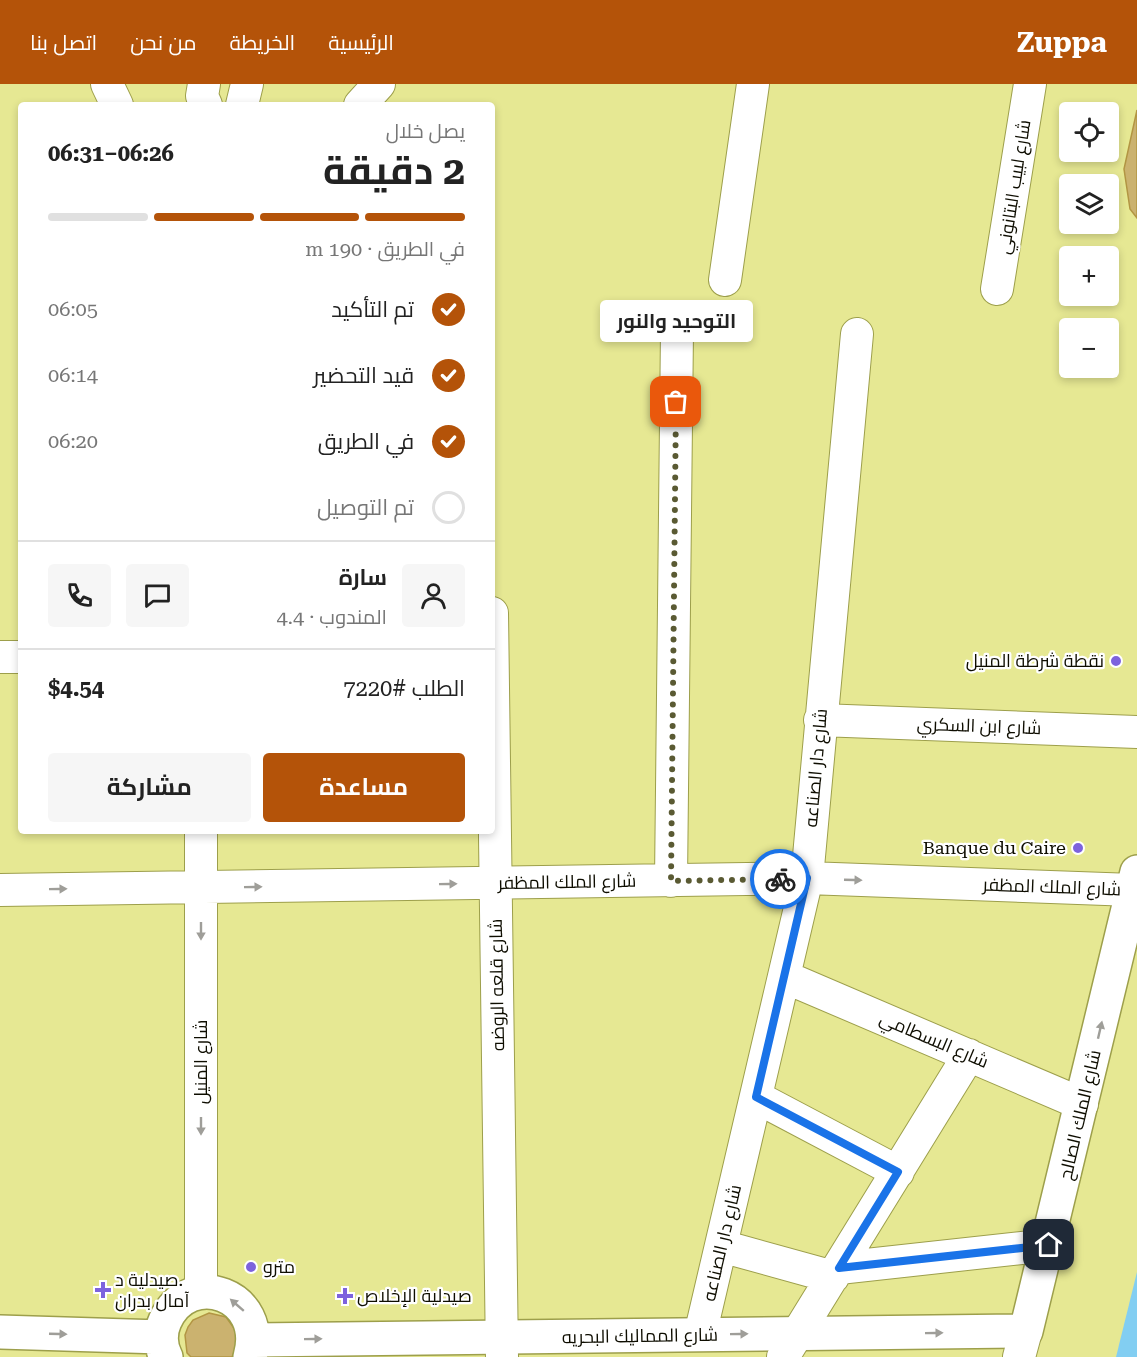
<!DOCTYPE html>
<html lang="ar">
<head>
<meta charset="utf-8">
<style>
	body { margin:0; font-family:"Roboto Serif",Cairo,serif; background:#f6f6f6; color:#222; direction:rtl; height:100vh; display:flex; flex-direction:column; font-size:22px; white-space:nowrap }
	* { box-sizing:border-box; margin:0 }
	p { font-size:20px; color:#767676 }
	.icon { flex:none; width:33px; height:33px; fill:none; stroke:currentColor; stroke-width:2; stroke-linecap:round; stroke-linejoin:round }
	.map { position:relative; flex:1; overflow:hidden; direction:ltr }
	.panel { position:absolute; left:18px; top:18px; width:477px; height:732px; display:flex; flex-direction:column; background:#fff; border-radius:6px; box-shadow:0 3px 9px #0003; direction:rtl }
	.panel>* { flex:none }
	.fabs { position:absolute; left:1059px; top:18px; display:grid; gap:12px }
	.fabs a { display:grid; place-items:center; width:60px; height:60px; border-radius:6px; background:#fff; box-shadow:0 3px 9px #0003; font-size:30px }
	.pin { position:absolute; display:grid; place-items:center; width:51px; height:51px; color:#fff; margin:-26px; border-radius:12px; box-shadow:0 3px 9px #0006 }
	.courier { position:absolute; display:grid; place-items:center; width:60px; height:60px; margin:-30px; border:4px solid #1a73e8; border-radius:50%; background:#fff; color:#222; box-shadow:0 2px 8px #0007 }
	.bubble { position:absolute; height:42px; border-radius:6px; background:#fff; box-shadow:0 3px 9px #0003; font-size:20px; font-weight:700; line-height:42px; text-align:center; direction:rtl }
	.summary em { font-style:normal; font-weight:700 }
	.summary div { display:flex; flex-direction:column-reverse }
	.summary { display:flex; align-items:center; justify-content:space-between; height:102px; padding:0 30px }
	h1 { font-size:39px; font-weight:700; line-height:45px }
	.bar { display:grid; grid-template-columns:repeat(4,1fr); gap:9px 6px; align-content:center; height:72px; padding:0 30px }
	.bar i { height:8px; border-radius:4px; background:#e0e0e0 }
	.bar .on { background:#b45309 }
	.bar p { grid-column:span 4 }
	.line { display:flex; align-items:center; gap:15px; padding:0 30px; border-top:2px solid #e0e0e0 }
	.line div { flex:1 }
	.round { display:grid; place-items:center; flex:none; width:63px; height:63px; border-radius:6px; background:#f6f6f6 }
	ol { padding:0 30px; list-style:none }
	li { display:flex; align-items:center; gap:18px; height:66px }
	li p { margin-inline-start:auto }
	li .icon { padding:6px; border-radius:50%; background:#b45309; color:#fff; stroke-width:4 }
	li:last-child { color:#767676 }
	li i { width:33px; height:33px; border:3px solid #e0e0e0; border-radius:50% }
	.primary-button { display:flex; gap:12px; margin-top:auto; padding:12px 30px }
	.primary-button a { flex:1; height:69px; border-radius:6px; background:#b45309; color:#fff; font-size:24px; font-weight:700; line-height:69px; text-align:center }
	.primary-button a+a { background:#f6f6f6; color:#222 }
	header { display:flex; align-items:center; gap:36px; box-sizing:border-box; height:84px; padding:0 30px; background:#b45309; color:#fff }
	header strong { font-size:28px }
	nav { display:flex; gap:33px; margin-inline-start:auto; font-size:21px }
	.map>svg:first-child { display:block }
</style>
</head>
<body>
<header>
<strong>Zuppa</strong>
<nav><a>الرئيسية</a><a>الخريطة</a><a>من نحن</a><a>اتصل بنا</a></nav>
</header>
<div class="map">
<svg width="1137" height="1273" viewBox="0 0 1137 1273">
	<rect width="100%" height="100%" fill="#e6e893"/>
	<path fill="#82cef2" d="M1137 1188V1273H1116Z"/>
	<path fill="#cbb26f" stroke="#b29543" stroke-width="1.5" d="M1137 26V134L1130 125 1124 85Z
		M209 1229 226 1233 236 1247V1264L232 1273H191L187 1269 185 1251 188 1243 193 1236Z"/>
	<g fill="none" stroke-linecap="round" stroke-linejoin="round">
		<g stroke="#9d9f4b" stroke-width="34">
			<path id="minor" d="M107 0 117 21
				M204 0 202 12 206 21
				M242 21 247 0
				M360 21 379 0
				M725 196 753 0
				M997 205 1030 0
				M492 529 502 1273
				M0 573H21
				M820 636 1137 648
				M201 747V1208
				M671 797 677 246
				M0 806 807 794 1133 806
				M785 893 1082 1020
				M756 1013 898 1088
				M721 1162 833 1193
				M839 1184 1049 1161
				M700 1251 807 794 857 250
				M783 1273 969 971
				M1019 1273 1026 1247"/>
		</g>
		<g stroke="#9d9f4b" stroke-width="36">
			<path id="major" d="M0 1248 161 1253
				M254 1256 1026 1247 1137 788
				M166 1273C160 1262 160 1248 165 1237 189 1183 268 1210 250 1273"/>
		</g>
		<use href="#minor" stroke="#fff" stroke-width="32"/>
		<use href="#major" stroke="#fff" stroke-width="33"/>
	</g>
	<defs><path id="oneway-solid" d="M-6-.8H1V-3.2L6.5 0L1 3.2V.8H-6Z" transform="scale(1.5)"/></defs>
	<g fill="#9f9e99">
		<use href="#oneway-solid" transform="translate(853 796) rotate(2)"/>
		<use href="#oneway-solid" transform="translate(448 800) rotate(-1)"/>
		<use href="#oneway-solid" transform="translate(253 803) rotate(-1)"/>
		<use href="#oneway-solid" transform="translate(58 805) rotate(-1)"/>
		<use href="#oneway-solid" transform="translate(201 847) rotate(90)"/>
		<use href="#oneway-solid" transform="translate(1100 946) rotate(-77)"/>
		<use href="#oneway-solid" transform="translate(201 1042) rotate(90)"/>
		<use href="#oneway-solid" transform="translate(237 1221) rotate(-139)"/>
		<use href="#oneway-solid" transform="translate(934 1249) rotate(-1)"/>
		<use href="#oneway-solid" transform="translate(58 1250) rotate(2)"/>
		<use href="#oneway-solid" transform="translate(739 1250) rotate(-1)"/>
		<use href="#oneway-solid" transform="translate(313 1255) rotate(-1)"/>
	</g>
	<g fill="none" stroke-linecap="round" stroke-linejoin="round">
		<path stroke="#5a5a33" stroke-width="6" stroke-dasharray="0 10.8" d="M676 318 671 797 780 795"/>
		<path stroke="#1a73e8" stroke-width="8" d="M780 795 807 794 756 1013 898 1088 839 1184 1049 1161"/>
	</g>
	<g fill="#7d62dd" stroke="#fff" stroke-width="2">
		<circle cx="1116" cy="577" r="6"/>
		<circle cx="1078" cy="764" r="6"/>
		<circle cx="251" cy="1183" r="6"/>
		<path d="M100 1197h6v6h6v6h-6v6h-6v-6h-6v-6h6z"/>
		<path d="M342 1203h6v6h6v6h-6v6h-6v-6h-6v-6h6z"/>
	</g>
	<g text-anchor="middle" stroke-width="4.5" stroke-linejoin="round" paint-order="stroke">
		<g font-size="18" fill="#0e0d00" stroke="#fff">
			<text transform="translate(1014 103) rotate(-81)" y="6">شارع لبيب البتانوني</text>
			<text transform="translate(979 642) rotate(2)" y="6">شارع ابن السكري</text>
			<text transform="translate(816 684) rotate(-85)" y="6">شارع دار الصناعه</text>
			<text transform="translate(567 798) rotate(-1)" y="6">شارع الملك المظفر</text>
			<text transform="translate(1052 803) rotate(2)" y="6">شارع الملك المظفر</text>
			<text transform="translate(497 901) rotate(-91)" y="6">شارع قلعه الروضه</text>
			<text transform="translate(934 956) rotate(23)" y="6">شارع البسطامي</text>
			<text transform="translate(201 978) rotate(-90)" y="6">شارع المنيل</text>
			<text transform="translate(1080 1031) rotate(-77)" y="6">شارع الملك الصالح</text>
			<text transform="translate(722 1159) rotate(-77)" y="6">شارع دار الصناعه</text>
			<text transform="translate(640 1252) rotate(-1)" y="6">شارع المماليك البحريه</text>
		</g>
		<g font-size="18" fill="#0e0d00" stroke="#fff" text-anchor="start">
			<text x="1104" y="583" text-anchor="end">نقطة شرطة المنيل</text>
			<text x="1066" y="770" text-anchor="end">Banque du Caire</text>
			<text x="263" y="1189">مترو</text>
			<text x="115" y="1202">صيدلية د.<tspan x="115" dy="21">آمال بدران</tspan></text>
			<text x="357" y="1218">صيدلية الإخلاص</text>
		</g>
	</g>
</svg>
<div class="fabs">
<a><svg class="icon" aria-label="locate" viewBox="0 0 24 24"><circle cx="12" cy="12" r="6"/><path d="M12 2v4M12 18v4M2 12h4M18 12h4"/></svg></a>
<a><svg class="icon" aria-label="layers" viewBox="0 0 24 24"><path d="M12 4l9 5-9 5-9-5zM3 14l9 5 9-5"/></svg></a>
<a>+</a>
<a>−</a>
</div>
<div class="pin" style="left:676px;top:318px;background:#ea580c"><svg class="icon" aria-label="bag" viewBox="0 0 24 24"><path d="M5 8h14l-1 12H6zM9 8a3 3 0 0 1 6 0"/></svg></div>
<div class="pin" style="left:1049px;top:1161px;background:#1f2937"><svg class="icon" aria-label="home" viewBox="0 0 24 24"><path d="M3 11l9-7 9 7M6 9v11h12V9"/></svg></div>
<div class="courier" style="left:780px;top:795px"><svg class="icon" aria-label="bike" viewBox="0 0 24 24"><circle cx="6" cy="16" r="4"/><circle cx="18" cy="16" r="4"/><path d="M6 16l4-8h5l3 8M10 8l3 8H6M13 5h3"/></svg></div>
<div class="bubble" style="left:600px;top:216px;width:153px">التوحيد والنور</div>
<section class="panel">
<div class="summary"><div><h1>2 دقيقة</h1><p>يصل خلال</p></div><em>06:26–06:31</em></div>
<div class="bar"><i class="on"></i><i class="on"></i><i class="on"></i><i></i><p>في الطريق · 190 m</p></div>
<ol>
<li><svg class="icon" aria-label="check" viewBox="0 0 24 24"><path d="M5 12l5 5 9-10"/></svg>تم التأكيد<p>06:05</p></li>
<li><svg class="icon" aria-label="check" viewBox="0 0 24 24"><path d="M5 12l5 5 9-10"/></svg>قيد التحضير<p>06:14</p></li>
<li><svg class="icon" aria-label="check" viewBox="0 0 24 24"><path d="M5 12l5 5 9-10"/></svg>في الطريق<p>06:20</p></li>
<li><i></i>تم التوصيل</li>
</ol>
<div class="line" style="height:108px"><a class="round"><svg class="icon" aria-label="person" viewBox="0 0 24 24"><circle cx="12" cy="8" r="4"/><path d="M4 21q1-7 8-7t8 7"/></svg></a><div><b>سارة</b><p>المندوب · 4.4</p></div><a class="round"><svg class="icon" aria-label="chat" viewBox="0 0 24 24"><path d="M4 5h16v11H9l-5 4z"/></svg></a><a class="round"><svg class="icon" aria-label="phone" viewBox="0 0 24 24"><path d="M5 4h4l2 5-3 2q2 4 5 5l2-3 5 2v4C11 20 4 13 5 4z"/></svg></a></div>
<div class="line" style="height:78px"><div>الطلب #7220</div><b>$4.54</b></div>
<div class="primary-button"><a>مساعدة</a><a>مشاركة</a></div>
</section>
</div>
</body>
</html>
